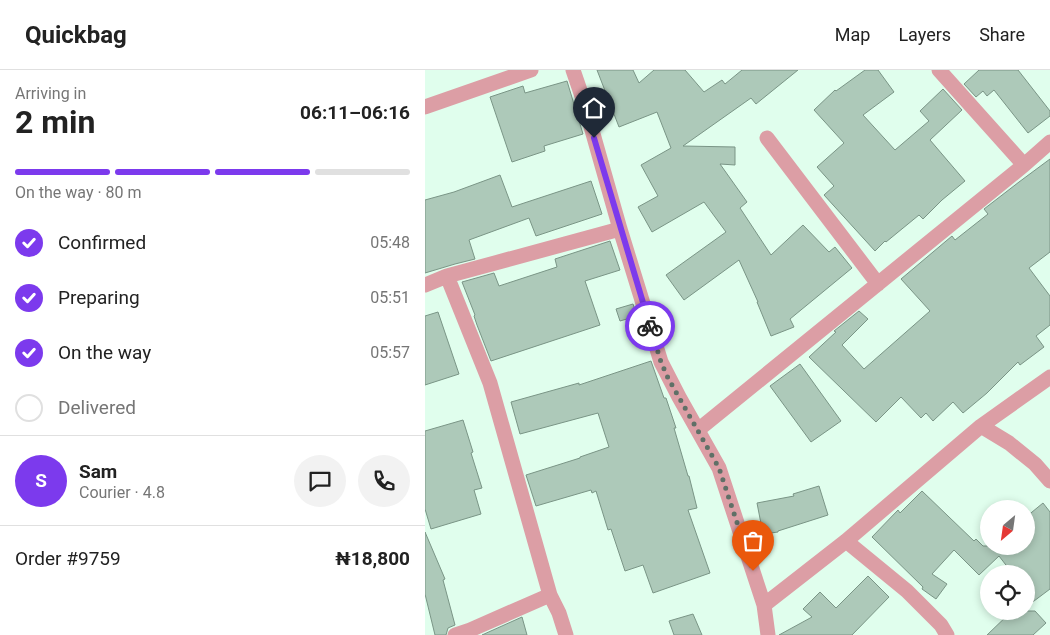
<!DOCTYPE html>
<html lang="en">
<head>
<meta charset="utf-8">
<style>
	body { margin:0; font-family:Roboto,sans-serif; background:#f2f2f2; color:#222; height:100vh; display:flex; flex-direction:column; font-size:19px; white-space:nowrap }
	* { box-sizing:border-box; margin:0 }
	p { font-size:16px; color:#767676 }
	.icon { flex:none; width:28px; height:28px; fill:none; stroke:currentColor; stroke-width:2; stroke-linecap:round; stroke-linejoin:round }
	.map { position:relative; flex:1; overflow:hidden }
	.sheet { display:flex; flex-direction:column; background:#fff; width:425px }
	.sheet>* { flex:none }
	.needle { width:32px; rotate:209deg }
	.buttons { position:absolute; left:555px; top:430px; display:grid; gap:10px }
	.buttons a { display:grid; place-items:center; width:55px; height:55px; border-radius:50%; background:#fff; box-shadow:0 2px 8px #0003; font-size:25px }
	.pin { position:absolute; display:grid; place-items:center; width:42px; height:42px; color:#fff; margin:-51px -21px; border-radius:50% 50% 50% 0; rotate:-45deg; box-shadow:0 0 5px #0007 }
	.pin .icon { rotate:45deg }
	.courier { position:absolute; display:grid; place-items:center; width:50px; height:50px; margin:-25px; border:4px solid #7c3aed; border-radius:50%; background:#fff; color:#222; box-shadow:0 1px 6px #0007 }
	.overview em { font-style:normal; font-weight:700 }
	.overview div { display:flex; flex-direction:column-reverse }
	.overview { display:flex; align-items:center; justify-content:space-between; height:85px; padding:0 15px }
	h1 { font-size:32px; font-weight:700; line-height:38px }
	.bar { display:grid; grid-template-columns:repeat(4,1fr); gap:8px 5px; align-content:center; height:60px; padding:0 15px }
	.bar i { height:6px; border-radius:4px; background:#e0e0e0 }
	.bar .active { background:#7c3aed }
	.bar p { grid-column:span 4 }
	.line { display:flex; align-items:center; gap:12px; padding:0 15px; border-top:1px solid #e0e0e0 }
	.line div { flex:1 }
	.round { display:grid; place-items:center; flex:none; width:52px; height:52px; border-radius:26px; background:#f2f2f2 }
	ol { padding:0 15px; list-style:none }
	li { display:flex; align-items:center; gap:15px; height:55px }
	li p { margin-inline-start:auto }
	li .icon { padding:5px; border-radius:50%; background:#7c3aed; color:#fff; stroke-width:4 }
	li:last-child { color:#767676 }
	li i { width:28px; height:28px; border:2px solid #e0e0e0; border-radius:50% }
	header { display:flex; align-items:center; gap:30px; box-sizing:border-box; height:70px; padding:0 25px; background:#fff; border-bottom:1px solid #e0e0e0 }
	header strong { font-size:24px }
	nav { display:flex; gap:28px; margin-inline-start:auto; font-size:18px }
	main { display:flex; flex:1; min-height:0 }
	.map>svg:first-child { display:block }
</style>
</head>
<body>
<header>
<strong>Quickbag</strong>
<nav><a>Map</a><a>Layers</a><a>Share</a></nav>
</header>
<main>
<section class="sheet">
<div class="overview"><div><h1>2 min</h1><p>Arriving in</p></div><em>06:11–06:16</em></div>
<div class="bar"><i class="active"></i><i class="active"></i><i class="active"></i><i></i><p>On the way · 80 m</p></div>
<ol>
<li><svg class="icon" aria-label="check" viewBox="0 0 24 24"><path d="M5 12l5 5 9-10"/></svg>Confirmed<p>05:48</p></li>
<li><svg class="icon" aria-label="check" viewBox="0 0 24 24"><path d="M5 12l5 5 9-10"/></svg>Preparing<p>05:51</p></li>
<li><svg class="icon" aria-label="check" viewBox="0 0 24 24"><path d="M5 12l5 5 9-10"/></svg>On the way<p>05:57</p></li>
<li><i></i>Delivered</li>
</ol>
<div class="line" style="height:90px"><b class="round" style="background:#7c3aed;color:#fff">S</b><div><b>Sam</b><p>Courier · 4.8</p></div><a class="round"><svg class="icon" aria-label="chat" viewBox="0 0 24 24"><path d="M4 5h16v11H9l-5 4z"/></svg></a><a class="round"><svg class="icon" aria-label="phone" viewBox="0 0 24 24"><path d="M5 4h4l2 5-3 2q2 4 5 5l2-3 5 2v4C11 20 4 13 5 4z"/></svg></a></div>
<div class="line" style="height:65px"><div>Order #9759</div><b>₦18,800</b></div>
</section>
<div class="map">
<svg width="625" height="565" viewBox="0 0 625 565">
	<rect width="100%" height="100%" fill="#e0feed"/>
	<path fill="#adc9b9" stroke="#7a9586" d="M172 0H208L214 13 229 0H260L279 22 297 10 300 14 317 0H373L331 34 326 28 258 76 310 77V95L295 94 322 132 315 138 346 185 378 155 404 182 410 177 427 198 365 249 369 257 346 266 332 232H333L314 190 259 230 241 205 301 162 279 132 227 162 213 137 233 126 216 95 246 78 232 42 194 57Z
		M440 0H453L469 22 438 45 470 80 504 51 495 41 518 19 537 40 505 70 540 111 517 130 498 149 494 145 461 172 460 171 450 181 399 125 409 116 392 97 419 73 389 40 410 20 411 21Z
		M554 0H593L625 41V46L603 63 569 20 562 26 558 21 551 27 539 14Z
		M142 11 158 64 119 76 120 81 87 92 65 27 98 16 100 23Z
		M625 89V182L604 198 625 226V255L611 266 619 277 595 295 593 292 562 323 538 343 528 332 508 351 501 343 496 348 476 327 451 352 384 287 411 262 409 261 434 241 443 249 417 275 439 299 505 241 476 209 527 166 530 170 563 144 559 139 594 112Z
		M75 105 87 137 166 111 177 144 111 166 104 148 44 170 50 189 30 194 0 203V130L29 122Z
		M185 171 195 200 160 211 175 255 66 291 52 255 49 246 50 245 37 212 69 203 74 216 132 197 130 189Z
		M208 234 212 246 195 251 191 239Z
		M13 242 34 304 0 315V246Z
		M226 291 239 328H241L251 358H249L263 406H264L272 438 263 440 285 503 228 523 218 495 200 501 186 459 183 460 171 421 167 423 166 420 111 436 101 405 155 388V387L184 377 173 343 95 364 86 332 154 313V315Z
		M375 294 416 351 386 372 345 316Z
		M38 350 48 382 46 383 57 418 49 420 56 444 6 459 0 439V361Z
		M394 416 403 445 353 461V462L338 464 332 433 369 426 368 424Z
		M497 421 549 471 551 469 558 476H601V447L618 433 625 442V519L601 537V504H591L586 497 584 499 574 486 554 505 529 480 507 504 522 514 511 529 497 519 498 517 447 467 473 440 475 443Z
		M0 462 20 509 18 510 30 555 23 558 21 565H10L0 524Z
		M443 506 464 527 427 565H354L387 547 378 539 395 522 411 538Z
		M587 541H610L621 553 608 565H562Z
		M268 544 277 565H249L244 551Z
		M97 547 102 565H57Z"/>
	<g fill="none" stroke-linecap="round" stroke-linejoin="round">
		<path stroke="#dc9ea5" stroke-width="15" d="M148 0 159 32 195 159 236 292 254 327 294 398 339 535 343 565
			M514 0 599 95
			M0 37 106 0
			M342 68 453 214
			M22 206 65 313 125 525 134 543 141 565
			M0 215 22 206 195 159
			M556 356 584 373 610 394 625 411
			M273 360 599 95 625 72
			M421 471 482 521 516 555 522 565
			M339 535 421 471 556 356 625 307
			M30 565 45 560 125 525"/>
	</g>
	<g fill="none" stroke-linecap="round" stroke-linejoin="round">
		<path stroke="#5f7067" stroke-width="5" stroke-dasharray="0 9" d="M225 256 236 292 243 308 294 398 328 501"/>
		<path stroke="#7c3aed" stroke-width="6" d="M169 68 225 256"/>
	</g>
</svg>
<div class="buttons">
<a><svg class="needle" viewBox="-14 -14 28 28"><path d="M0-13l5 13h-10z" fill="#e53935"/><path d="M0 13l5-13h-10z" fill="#767676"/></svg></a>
<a><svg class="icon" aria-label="locate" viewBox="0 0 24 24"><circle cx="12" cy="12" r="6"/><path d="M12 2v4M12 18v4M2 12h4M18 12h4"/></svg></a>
</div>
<div class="pin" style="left:328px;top:501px;background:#ea580c"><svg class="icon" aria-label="bag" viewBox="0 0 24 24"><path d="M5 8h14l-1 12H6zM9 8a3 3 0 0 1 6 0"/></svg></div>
<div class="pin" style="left:169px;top:68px;background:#1f2937"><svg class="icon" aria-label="home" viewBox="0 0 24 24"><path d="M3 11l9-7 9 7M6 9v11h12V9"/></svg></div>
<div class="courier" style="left:225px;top:256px"><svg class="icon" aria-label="bike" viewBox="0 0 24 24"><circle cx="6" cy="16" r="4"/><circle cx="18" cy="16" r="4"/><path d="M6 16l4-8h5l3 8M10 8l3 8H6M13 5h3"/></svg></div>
</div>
</main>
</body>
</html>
